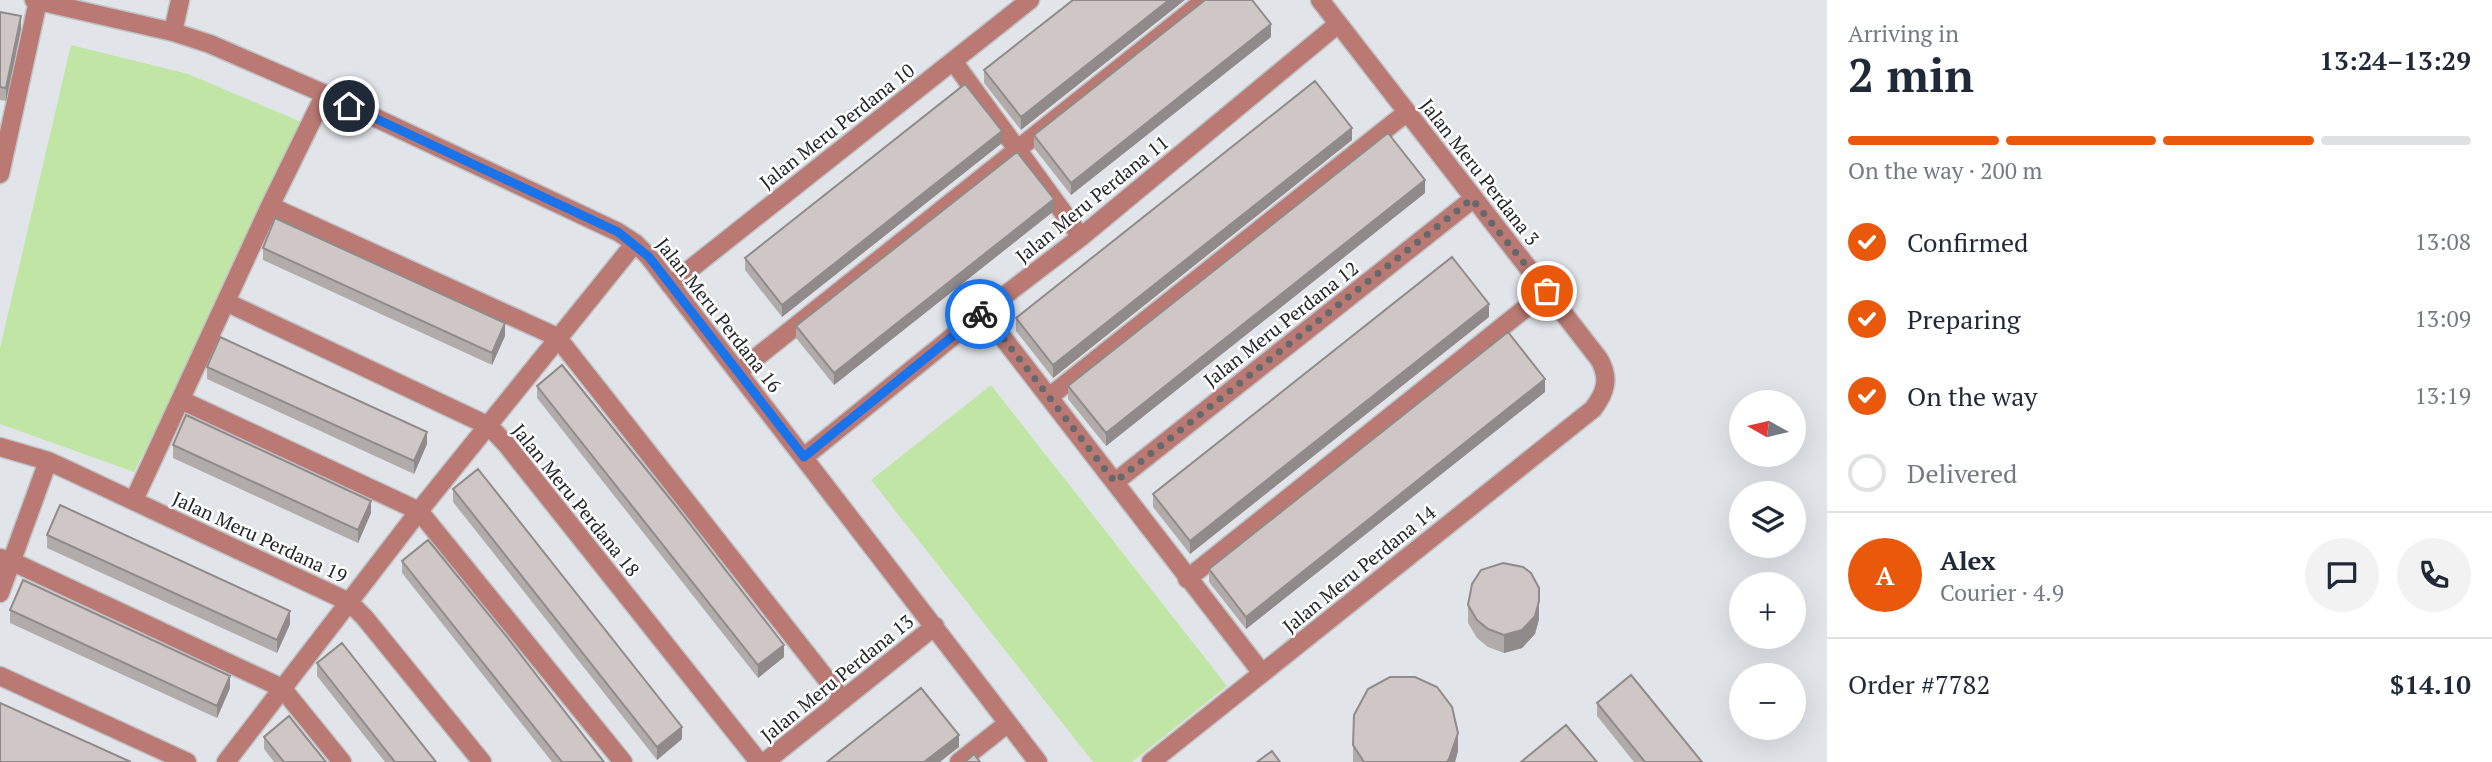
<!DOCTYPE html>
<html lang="en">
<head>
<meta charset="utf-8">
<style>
	body { margin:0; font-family:"PT Serif",serif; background:#f2f2f3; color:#1f2937; height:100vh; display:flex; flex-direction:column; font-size:26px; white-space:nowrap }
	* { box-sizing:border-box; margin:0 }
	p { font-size:23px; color:#747a83 }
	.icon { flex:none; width:38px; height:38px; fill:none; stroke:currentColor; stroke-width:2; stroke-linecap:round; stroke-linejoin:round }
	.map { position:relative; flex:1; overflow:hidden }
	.drawer { display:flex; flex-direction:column; background:#fff; width:665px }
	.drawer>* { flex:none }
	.needle { width:46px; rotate:278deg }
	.controls { position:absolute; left:1729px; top:390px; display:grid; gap:14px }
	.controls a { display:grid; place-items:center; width:77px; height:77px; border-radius:50%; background:#fff; box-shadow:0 7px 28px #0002; font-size:35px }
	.pin { position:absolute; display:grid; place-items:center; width:60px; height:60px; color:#fff; margin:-30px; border:4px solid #fff; border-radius:50%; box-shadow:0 2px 7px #0007 }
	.courier { position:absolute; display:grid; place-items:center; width:70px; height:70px; margin:-35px; border:5px solid #1a73e8; border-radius:50%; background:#fff; color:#222; box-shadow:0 2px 9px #0007 }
	.summary em { font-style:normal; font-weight:700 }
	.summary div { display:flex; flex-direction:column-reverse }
	.summary { display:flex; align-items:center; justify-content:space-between; height:119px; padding:0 21px }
	h1 { font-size:46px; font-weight:700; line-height:52px }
	.bar { display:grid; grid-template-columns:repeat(4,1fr); gap:10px 7px; align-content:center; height:84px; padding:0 21px }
	.bar i { height:9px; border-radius:5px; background:#e0e1e3 }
	.bar .on { background:#ea580c }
	.bar p { grid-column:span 4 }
	.line { display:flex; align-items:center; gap:18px; padding:0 21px; border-top:2px solid #e0e1e3 }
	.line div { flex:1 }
	.round { display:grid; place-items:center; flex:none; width:74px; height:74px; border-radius:37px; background:#f2f2f3 }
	ol { padding:0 21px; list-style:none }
	li { display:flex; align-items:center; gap:21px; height:77px }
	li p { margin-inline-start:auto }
	li .icon { padding:7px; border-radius:50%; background:#ea580c; color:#fff; stroke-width:4 }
	li:last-child { color:#747a83 }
	li i { width:38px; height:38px; border:4px solid #e0e1e3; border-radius:50% }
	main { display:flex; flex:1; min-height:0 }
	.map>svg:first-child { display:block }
</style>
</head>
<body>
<main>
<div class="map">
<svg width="1827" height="762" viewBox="0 0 1827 762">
	<rect width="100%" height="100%" fill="#e1e5ea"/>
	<path fill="#c0e5a4" d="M71 45 188 74 311 126 134 472 0 424V348Z
		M991 385 1227 686 1132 762H1093L871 480Z"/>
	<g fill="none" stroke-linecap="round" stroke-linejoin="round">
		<g stroke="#bfc2c7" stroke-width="21">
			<path id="minor" d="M34 0 173 32 210 44 325 94 618 232 635 243 649 257 1038 762
				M173 32 180 0
				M953 61 1081 237
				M0 174 38 1
				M270 206 557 337 843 700
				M670 285 1030 0
				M226 302 489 426 506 444 759 762
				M983 312 1262 673
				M738 372 1205 0
				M1049 397 1406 113
				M181 400 419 511 623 762
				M0 447 48 461 72 472 349 602 365 618 482 762
				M804 457 983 312 1081 237 1338 24
				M1115 482 1473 199
				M134 500 270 206 325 94
				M0 558 11 561 282 688 342 762
				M1187 579 1547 291
				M0 593 48 461
				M0 676 187 762
				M226 762 419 511 635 243
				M765 762 935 626
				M959 762 1008 723
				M1151 762 1593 409C1606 392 1610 378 1599 359L1320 0"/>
		</g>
		<use href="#minor" stroke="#ba7973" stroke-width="18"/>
	</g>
	<path fill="#b1aba9" d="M1073 0 1021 130 984 83V70Z
		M0 12 21 29 6 101 0 100Z
		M1271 37 1071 195 1034 148V135Z
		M1352 140 1053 378 1016 331V318Z
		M1002 143 782 317 745 270V258Z
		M1425 193 1106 446 1068 399V386Z
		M1054 211 834 385 796 338V326Z
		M263 248 505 336 492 365 263 260Z
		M1489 317 1190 554 1153 507V494Z
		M207 367 427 444 414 474 207 379Z
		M537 386 784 657 758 678 537 398Z
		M1545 392 1246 629 1209 582V569Z
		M173 445 371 513 358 543 173 458Z
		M453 489 682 739 657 760 453 502Z
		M47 535 290 624 277 653 47 548Z
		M402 561 604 762H552L402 573Z
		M1468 605 1539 619 1535 634 1522 648 1504 653 1488 647 1477 638 1468 623Z
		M10 610 230 688 217 718 10 623Z
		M317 663 436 762H385L317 676Z
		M1597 703 1702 762H1634L1597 716Z
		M264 737 326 762H274L264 749Z
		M1353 745 1458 751 1455 762H1353Z"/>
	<path fill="#908b8a" d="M1169 0H1185L1021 130V117Z
		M21 16V29L6 101V88Z
		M1271 24V37L1071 195V183Z
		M1352 128V140L1053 378V365Z
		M1002 131V143L782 317V305Z
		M1425 180V193L1106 446V433Z
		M1054 199V211L834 385V373Z
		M1489 304V317L1190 554V541Z
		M505 323V336L492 365V353Z
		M1545 379V392L1246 629V617Z
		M427 432V444L414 474V461Z
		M371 501V513L358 543V530Z
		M1539 601V619L1535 634 1522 648 1504 653V635Z
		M290 611V624L277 653V640Z
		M784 645V657L758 678V665Z
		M230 676V688L217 718V706Z
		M682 727V739L657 760V747Z
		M1458 733V751L1455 762H1447Z
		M959 735V747L940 762H924Z"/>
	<path fill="#cec7c5" stroke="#908b8a" stroke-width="2" d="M1073 0H1169L1021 117 984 70Z
		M1205 0H1252L1271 24 1071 183 1034 135Z
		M0 12 21 16 6 88 0 87Z
		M1315 81 1352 128 1053 365 1016 318Z
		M965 84 1002 131 782 305 745 258Z
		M1388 133 1425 180 1106 433 1068 386Z
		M1017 152 1054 199 834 373 796 326Z
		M275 218 505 323 492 353 263 248Z
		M1452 257 1489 304 1190 541 1153 494Z
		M1508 332 1545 379 1246 617 1209 569Z
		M220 337 427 432 414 461 207 367Z
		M562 365 675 505 784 645 758 665 537 386Z
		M186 415 371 501 358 530 173 445Z
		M478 469 682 727 657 747 453 489Z
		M60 505 290 611 277 640 47 535Z
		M428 540 507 637 604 762H562L402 561Z
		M1503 563 1523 567 1531 573 1539 588V601L1535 616 1522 630 1504 635 1488 629 1477 620 1468 605 1472 584 1481 570Z
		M23 580 230 676 217 706 10 610Z
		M342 643 436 762H395L317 663Z
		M1631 675 1702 762H1645L1597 703Z
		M1390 677H1415L1437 687 1452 707 1458 733 1449 759 1447 762H1364L1353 745 1354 715 1368 689Z
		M921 688 959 735 924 762H827Z
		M0 703 131 762H0Z
		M289 716 326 762H284L264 737Z
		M1566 725 1597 762H1521Z
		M1272 751 1280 762H1257Z
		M974 754 980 762H965Z"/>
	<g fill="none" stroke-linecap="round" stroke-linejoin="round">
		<path stroke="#66686b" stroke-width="7" stroke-dasharray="0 12.6" d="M980 314 983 312 1115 482 1472 199 1547 291"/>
		<path stroke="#1a73e8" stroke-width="9" d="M349 106 618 232 649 257 804 457 980 314"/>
	</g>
	<g text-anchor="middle" stroke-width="5" stroke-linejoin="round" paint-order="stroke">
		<g font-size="19" fill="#242527" stroke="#fff">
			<text transform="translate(837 126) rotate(-38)" y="7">Jalan Meru Perdana 10</text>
			<text transform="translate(1480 172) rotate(52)" y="7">Jalan Meru Perdana 3</text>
			<text transform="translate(1092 199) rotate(-39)" y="7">Jalan Meru Perdana 11</text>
			<text transform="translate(719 315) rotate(52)" y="7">Jalan Meru Perdana 16</text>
			<text transform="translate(1281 324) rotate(-38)" y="7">Jalan Meru Perdana 12</text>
			<text transform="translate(576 500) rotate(51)" y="7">Jalan Meru Perdana 18</text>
			<text transform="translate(260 537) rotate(25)" y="7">Jalan Meru Perdana 19</text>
			<text transform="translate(1359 569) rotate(-39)" y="7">Jalan Meru Perdana 14</text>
			<text transform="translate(837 678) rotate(-39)" y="7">Jalan Meru Perdana 13</text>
		</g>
	</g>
</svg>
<div class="controls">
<a><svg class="needle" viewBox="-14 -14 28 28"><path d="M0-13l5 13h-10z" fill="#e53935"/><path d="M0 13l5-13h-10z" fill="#747a83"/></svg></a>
<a><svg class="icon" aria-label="layers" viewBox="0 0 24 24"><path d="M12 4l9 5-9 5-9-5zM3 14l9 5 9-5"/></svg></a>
<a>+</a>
<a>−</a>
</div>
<div class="pin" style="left:1547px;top:291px;background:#ea580c"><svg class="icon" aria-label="bag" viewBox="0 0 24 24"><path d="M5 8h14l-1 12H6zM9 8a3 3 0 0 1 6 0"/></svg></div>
<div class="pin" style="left:349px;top:106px;background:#1f2937"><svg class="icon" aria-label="home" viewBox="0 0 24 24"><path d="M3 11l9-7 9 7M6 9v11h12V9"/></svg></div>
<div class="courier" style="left:980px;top:314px"><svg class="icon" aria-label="bike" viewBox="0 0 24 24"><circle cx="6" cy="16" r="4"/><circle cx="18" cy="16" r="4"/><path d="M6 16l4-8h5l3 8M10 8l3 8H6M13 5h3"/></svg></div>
</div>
<section class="drawer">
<div class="summary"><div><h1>2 min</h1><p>Arriving in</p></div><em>13:24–13:29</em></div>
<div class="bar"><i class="on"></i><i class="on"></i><i class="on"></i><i></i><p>On the way · 200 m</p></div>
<ol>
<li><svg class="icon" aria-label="check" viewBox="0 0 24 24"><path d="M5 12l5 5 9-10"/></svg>Confirmed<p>13:08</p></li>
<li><svg class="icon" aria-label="check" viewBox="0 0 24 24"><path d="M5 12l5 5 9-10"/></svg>Preparing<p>13:09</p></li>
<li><svg class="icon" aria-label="check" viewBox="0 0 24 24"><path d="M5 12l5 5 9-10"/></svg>On the way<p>13:19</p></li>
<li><i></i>Delivered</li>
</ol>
<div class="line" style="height:126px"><b class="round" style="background:#ea580c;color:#fff">A</b><div><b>Alex</b><p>Courier · 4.9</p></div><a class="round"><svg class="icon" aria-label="chat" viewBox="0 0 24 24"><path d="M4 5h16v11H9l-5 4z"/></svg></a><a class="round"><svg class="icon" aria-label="phone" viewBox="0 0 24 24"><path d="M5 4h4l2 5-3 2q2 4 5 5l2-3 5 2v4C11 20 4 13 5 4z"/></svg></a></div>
<div class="line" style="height:91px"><div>Order #7782</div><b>$14.10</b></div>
</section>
</main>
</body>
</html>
